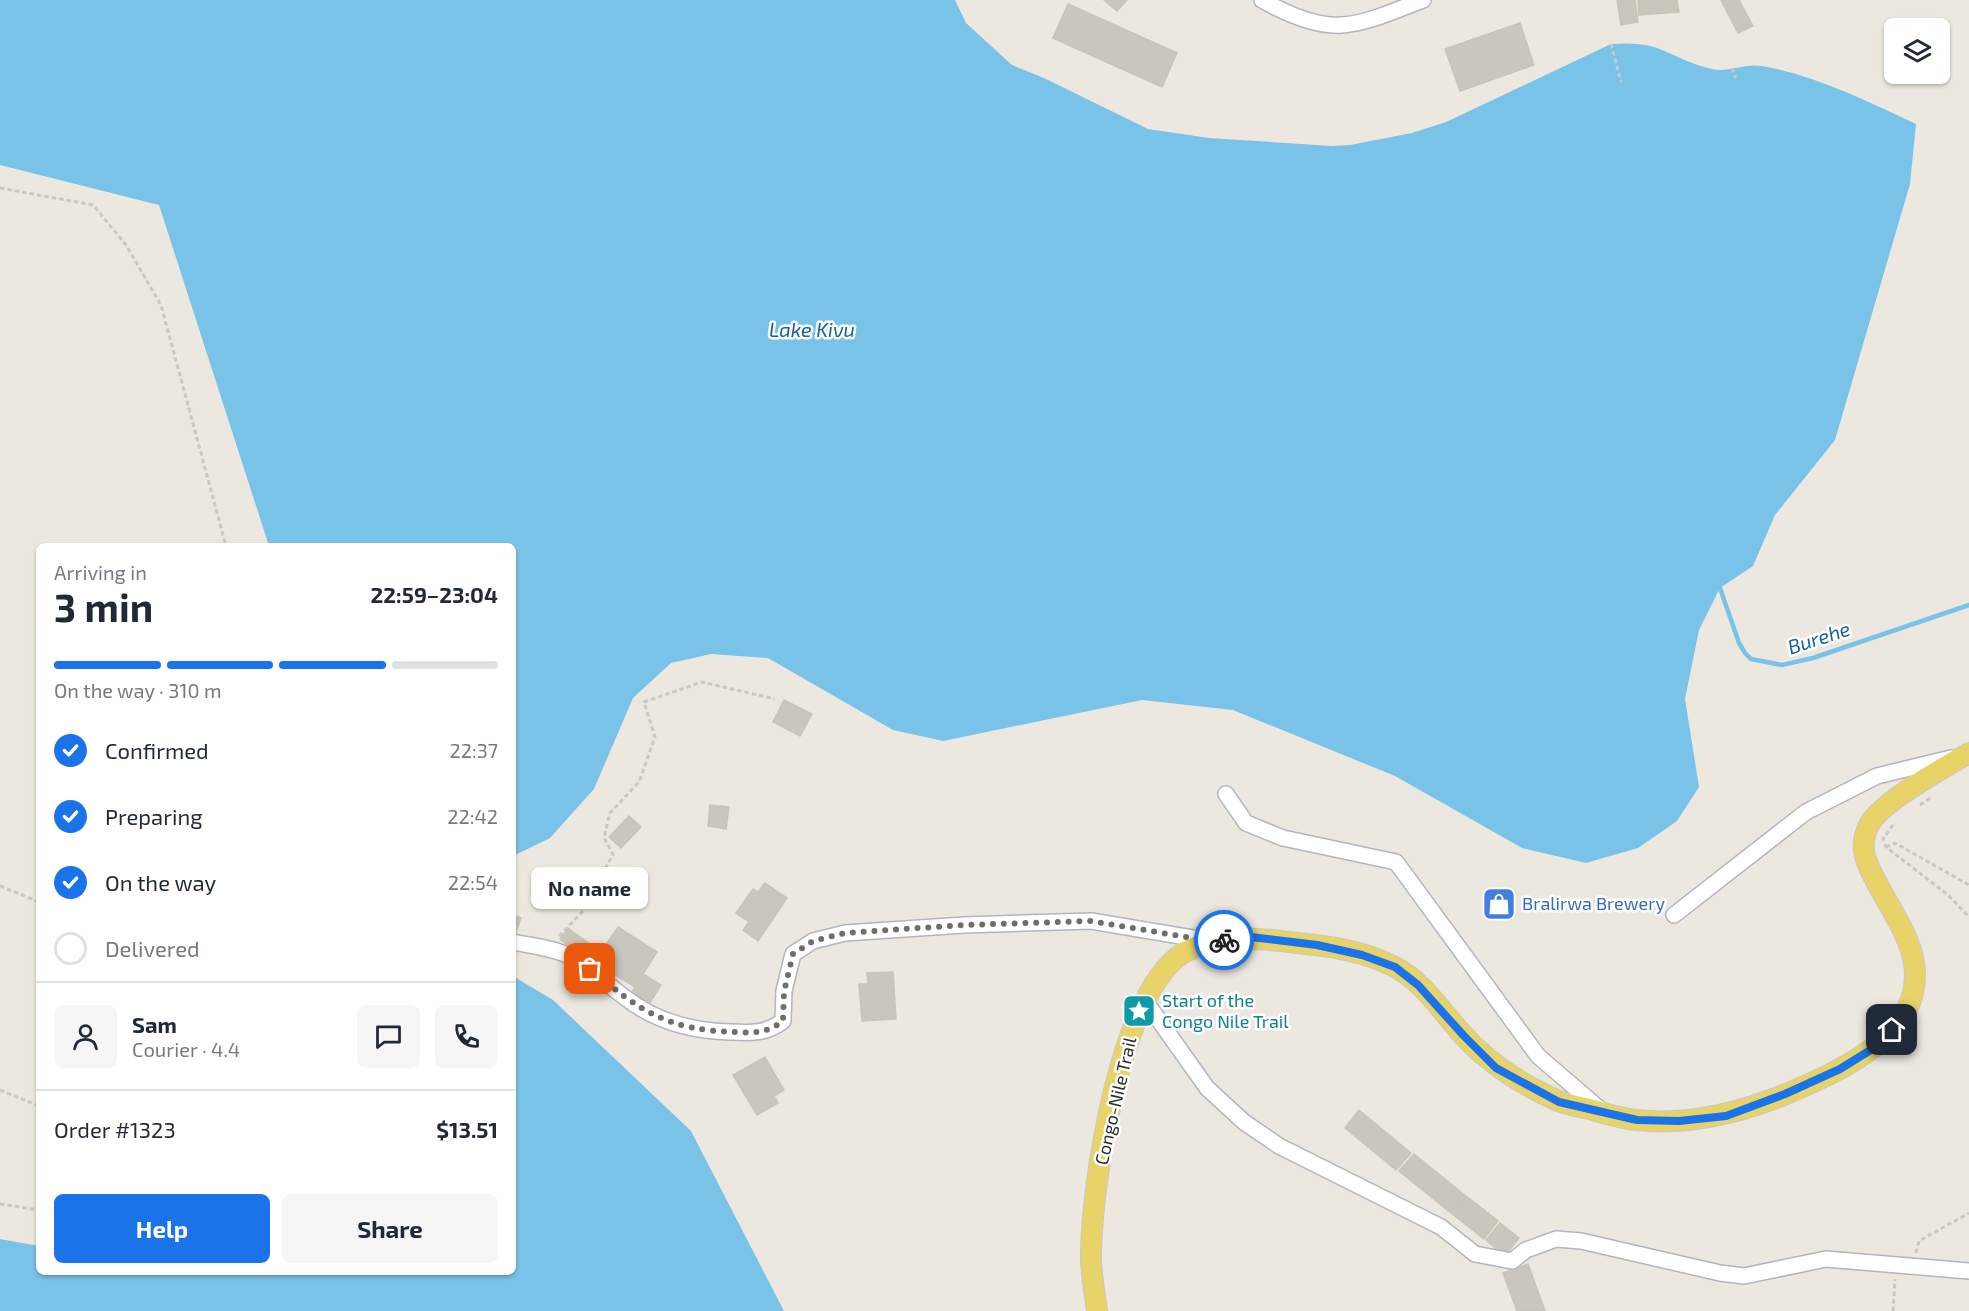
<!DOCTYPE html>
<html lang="en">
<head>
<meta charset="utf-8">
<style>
	body { margin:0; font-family:"Exo 2",sans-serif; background:#f6f6f7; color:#1f2937; height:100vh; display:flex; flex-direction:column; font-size:22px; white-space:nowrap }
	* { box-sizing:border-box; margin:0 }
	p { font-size:20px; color:#747a83 }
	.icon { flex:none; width:33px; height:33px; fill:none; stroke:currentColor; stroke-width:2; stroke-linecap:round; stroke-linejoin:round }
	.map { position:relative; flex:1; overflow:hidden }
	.panel { position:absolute; left:36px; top:543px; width:480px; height:732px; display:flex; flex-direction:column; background:#fff; border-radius:9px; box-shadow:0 2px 4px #0004 }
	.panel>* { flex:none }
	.tools { position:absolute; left:1884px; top:18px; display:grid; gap:12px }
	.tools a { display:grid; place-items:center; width:66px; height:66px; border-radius:9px; background:#fff; box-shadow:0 2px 4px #0004; font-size:30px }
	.pin { position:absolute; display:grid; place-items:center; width:51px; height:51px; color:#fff; margin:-26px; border-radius:12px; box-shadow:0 3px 9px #0006 }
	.courier { position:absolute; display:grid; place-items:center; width:60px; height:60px; margin:-30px; border:4px solid #1a73e8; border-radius:50%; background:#fff; color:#222; box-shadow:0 2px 8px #0007 }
	.bubble { position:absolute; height:42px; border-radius:9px; background:#fff; box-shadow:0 2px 4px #0004; font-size:20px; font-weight:700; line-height:42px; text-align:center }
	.head em { font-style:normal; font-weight:700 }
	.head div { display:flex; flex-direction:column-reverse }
	.head { display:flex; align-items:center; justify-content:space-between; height:102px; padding:0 18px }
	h1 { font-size:39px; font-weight:700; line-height:45px }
	.bar { display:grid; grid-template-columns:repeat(4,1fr); gap:9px 6px; align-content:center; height:72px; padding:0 18px }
	.bar i { height:8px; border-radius:4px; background:#e0e1e3 }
	.bar .current { background:#1a73e8 }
	.bar p { grid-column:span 4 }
	.line { display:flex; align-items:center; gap:15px; padding:0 18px; border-top:2px solid #e0e1e3 }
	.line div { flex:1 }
	.round { display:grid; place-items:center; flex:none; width:63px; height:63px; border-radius:9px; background:#f6f6f7 }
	ol { padding:0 18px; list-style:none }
	li { display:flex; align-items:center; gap:18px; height:66px }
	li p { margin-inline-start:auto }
	li .icon { padding:6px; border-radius:50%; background:#1a73e8; color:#fff; stroke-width:4 }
	li:last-child { color:#747a83 }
	li i { width:33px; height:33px; border:3px solid #e0e1e3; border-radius:50% }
	.button { display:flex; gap:12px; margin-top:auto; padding:12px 18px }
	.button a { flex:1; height:69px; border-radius:9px; background:#1a73e8; color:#fff; font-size:24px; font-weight:700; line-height:69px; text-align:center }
	.button a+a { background:#f6f6f7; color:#1f2937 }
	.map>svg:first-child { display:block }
</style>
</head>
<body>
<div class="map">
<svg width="1969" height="1311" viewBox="0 0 1969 1311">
	<rect width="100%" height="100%" fill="#ede8df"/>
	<path fill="#7ac3e8" d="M0 0H955L966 23 1012 65 1044 78 1148 129 1209 138 1332 146 1350 145 1412 133 1446 122 1611 44C1626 43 1642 43 1657 48 1676 55 1692 65 1712 69 1727 73 1744 63 1762 66 1817 76 1866 101 1916 124L1910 184 1835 440 1775 515 1753 566 1720 588 1699 630 1685 699 1699 787 1677 821 1638 848 1586 863 1522 848 1395 776 1233 710 1142 700 943 741 893 730 768 658 711 654 671 663 633 698 594 789 550 838 513 856V546H269L159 205 0 165Z
		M513 976 553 1000 691 1131 784 1311H0V1239L39 1246V1272H513Z"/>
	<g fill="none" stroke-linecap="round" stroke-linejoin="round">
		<path stroke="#7ac3e8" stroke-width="4.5" d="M1720 588 1739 643 1745 653 1751 659 1782 665 1813 658 1969 605"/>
	</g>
	<path fill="#c9c6be" stroke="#c8c4b9" stroke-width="1.5" d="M1104 0H1127L1117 11Z
		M1617 0H1635L1638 22 1621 25Z
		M1638 0H1677L1679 12 1639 15Z
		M1721 0H1739L1753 26 1738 33Z
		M1068 4 1177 53 1162 87 1053 38Z
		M1520 23 1534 65 1460 91 1445 49Z
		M784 700 812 714 800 736 773 722Z
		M710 805 729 807 726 829 708 826Z
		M629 816 641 827 621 848 609 837Z
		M765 883 787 898 758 941 743 930 749 922 736 913 753 889 758 892Z
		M513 915 521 918 515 934 513 933Z
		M618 927 657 952 635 987 606 969 614 956 603 949Z
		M568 928 606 956 598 967 560 939Z
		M893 972 896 1019 862 1021 859 984H868L867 973Z
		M643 974 661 985 648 1006 630 995Z
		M765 1057 784 1090 774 1096 778 1103 757 1115 733 1075Z
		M1359 1110 1411 1153 1396 1170 1345 1128Z
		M1414 1154 1466 1196 1451 1213 1399 1171Z
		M1466 1196 1498 1221 1484 1239 1451 1213Z
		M1500 1223 1519 1238 1505 1256 1486 1240Z
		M1528 1264 1545 1311H1517L1503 1273Z"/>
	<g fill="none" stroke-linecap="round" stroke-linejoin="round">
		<g stroke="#b3b5be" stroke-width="18">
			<path id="minor" d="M1262 0C1285 13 1315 27 1342 25 1370 23 1398 9 1423 0
				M1226 794 1246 823 1283 838 1396 862 1538 1056 1602 1111
				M1674 915 1806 812 1877 776 1951 758
				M513 942C531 946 555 948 571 957 590 968 605 983 623 996 654 1021 691 1031 730 1032 751 1033 766 1034 783 1021L784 991 793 954 813 941 845 933 964 925 1091 921 1210 941
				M1146 1002 1207 1088 1244 1122 1279 1146 1441 1227 1475 1254 1512 1261 1526 1250 1556 1239 1581 1241 1720 1273 1744 1276 1826 1259 1969 1271"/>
		</g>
		<g stroke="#c8c8c8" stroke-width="22">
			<path id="major" d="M1097 1311C1095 1294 1091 1275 1091 1258 1091 1187 1120 989 1185 952 1220 933 1259 938 1297 943 1328 946 1364 951 1393 966 1422 980 1442 1012 1463 1035 1489 1064 1521 1084 1556 1100 1567 1105 1581 1107 1593 1110 1607 1114 1623 1119 1637 1120 1689 1126 1739 1113 1786 1094 1840 1071 1925 1035 1914 963 1910 937 1892 911 1879 887 1868 866 1856 848 1870 823 1883 801 1945 767 1969 753"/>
		</g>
		<path stroke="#c8c8c8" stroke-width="3" stroke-dasharray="4.5 3" stroke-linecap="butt" d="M1611 44 1621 82
			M1732 68 1736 78
			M0 188 93 205 126 245 161 305 226 546
			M1920 805 1932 797
			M1893 825 1883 839 1886 847 1948 895 1969 917
			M1886 847 1895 843 1969 885
			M0 886 39 902
			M559 936 584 910 613 854 604 838 610 813 639 782 655 737 644 702 702 682 775 699
			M0 1090 39 1106
			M0 1204 39 1210
			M1916 1253 1919 1241 1969 1213
			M1893 1311 1895 1279"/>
		<use href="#minor" stroke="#fff" stroke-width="15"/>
		<use href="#major" stroke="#e8d369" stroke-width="20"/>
	</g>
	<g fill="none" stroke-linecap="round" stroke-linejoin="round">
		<path stroke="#706e6b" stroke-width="6" stroke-dasharray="0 10.8" d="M590 969C640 1011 667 1030 735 1032 754 1033 767 1033 783 1021L784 992 793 954 813 941 845 933 964 925 1091 921 1210 941 1224 940"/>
		<path stroke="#1a73e8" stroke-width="8" d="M1224 940 1251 937 1317 945 1362 955 1395 967 1418 985 1464 1036 1496 1068 1559 1102 1637 1120 1679 1121 1726 1116 1785 1094 1840 1069 1877 1046 1892 1030"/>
	</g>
	<defs>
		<g id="shop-square" transform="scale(1.725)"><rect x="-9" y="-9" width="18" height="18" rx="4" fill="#3f7fe0" stroke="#fff"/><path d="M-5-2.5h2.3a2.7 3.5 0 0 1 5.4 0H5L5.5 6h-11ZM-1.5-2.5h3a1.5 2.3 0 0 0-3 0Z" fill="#fff"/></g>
		<g id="sight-square" transform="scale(1.725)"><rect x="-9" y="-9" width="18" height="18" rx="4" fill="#0f9aa8" stroke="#fff"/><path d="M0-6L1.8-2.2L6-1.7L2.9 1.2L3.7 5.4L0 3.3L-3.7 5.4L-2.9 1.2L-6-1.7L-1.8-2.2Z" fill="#fff"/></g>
	</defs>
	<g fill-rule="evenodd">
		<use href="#shop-square" x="1499" y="904"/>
		<use href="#sight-square" x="1139" y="1011"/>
	</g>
	<g text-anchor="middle" stroke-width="5" stroke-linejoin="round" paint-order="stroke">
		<g font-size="18" fill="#366cbe" stroke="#fff" text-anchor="start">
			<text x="1522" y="910">Bralirwa Brewery</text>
		</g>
		<g font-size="18" fill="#0d838f" stroke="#fff" text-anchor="start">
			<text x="1162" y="1007">Start of the<tspan x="1162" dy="21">Congo Nile Trail</tspan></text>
		</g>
		<g font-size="18" fill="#2c2c2c" stroke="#fff">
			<text transform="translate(1116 1101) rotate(-77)" y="6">Congo-Nile Trail</text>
		</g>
		<g font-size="20" font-style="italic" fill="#166296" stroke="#fff">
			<text x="812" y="337">Lake Kivu</text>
			<text transform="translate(1819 638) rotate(-18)" y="7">Burehe</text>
		</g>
	</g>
</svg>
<div class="tools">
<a><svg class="icon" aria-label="layers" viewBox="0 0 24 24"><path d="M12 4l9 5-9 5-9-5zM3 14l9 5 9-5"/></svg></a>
</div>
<div class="pin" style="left:590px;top:969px;background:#ea580c"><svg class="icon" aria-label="bag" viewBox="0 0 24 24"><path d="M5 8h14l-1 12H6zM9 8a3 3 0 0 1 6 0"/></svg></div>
<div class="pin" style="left:1892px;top:1030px;background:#1f2937"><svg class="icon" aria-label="home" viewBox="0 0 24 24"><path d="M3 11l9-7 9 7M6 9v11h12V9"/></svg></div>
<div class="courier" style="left:1224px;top:940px"><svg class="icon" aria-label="bike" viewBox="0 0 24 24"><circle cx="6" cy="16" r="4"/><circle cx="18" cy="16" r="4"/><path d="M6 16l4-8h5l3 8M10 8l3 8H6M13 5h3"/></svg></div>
<div class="bubble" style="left:531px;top:867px;width:117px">No name</div>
<section class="panel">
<div class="head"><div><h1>3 min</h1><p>Arriving in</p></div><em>22:59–23:04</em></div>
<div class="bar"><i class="current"></i><i class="current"></i><i class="current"></i><i></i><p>On the way · 310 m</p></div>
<ol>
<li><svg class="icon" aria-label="check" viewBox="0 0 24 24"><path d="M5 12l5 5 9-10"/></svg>Confirmed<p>22:37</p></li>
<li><svg class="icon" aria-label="check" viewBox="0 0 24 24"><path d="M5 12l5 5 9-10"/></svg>Preparing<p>22:42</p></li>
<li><svg class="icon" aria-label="check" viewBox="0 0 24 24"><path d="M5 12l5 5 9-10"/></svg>On the way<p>22:54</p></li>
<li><i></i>Delivered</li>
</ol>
<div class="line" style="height:108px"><a class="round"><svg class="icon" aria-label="person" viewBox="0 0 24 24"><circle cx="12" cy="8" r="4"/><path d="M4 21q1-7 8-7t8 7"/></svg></a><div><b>Sam</b><p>Courier · 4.4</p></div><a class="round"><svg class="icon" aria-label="chat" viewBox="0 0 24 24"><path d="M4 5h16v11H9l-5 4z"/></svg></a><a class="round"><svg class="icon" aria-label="phone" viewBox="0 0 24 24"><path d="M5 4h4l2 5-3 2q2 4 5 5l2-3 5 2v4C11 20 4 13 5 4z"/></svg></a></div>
<div class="line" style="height:78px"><div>Order #1323</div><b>$13.51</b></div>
<div class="button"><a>Help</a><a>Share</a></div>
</section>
</div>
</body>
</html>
